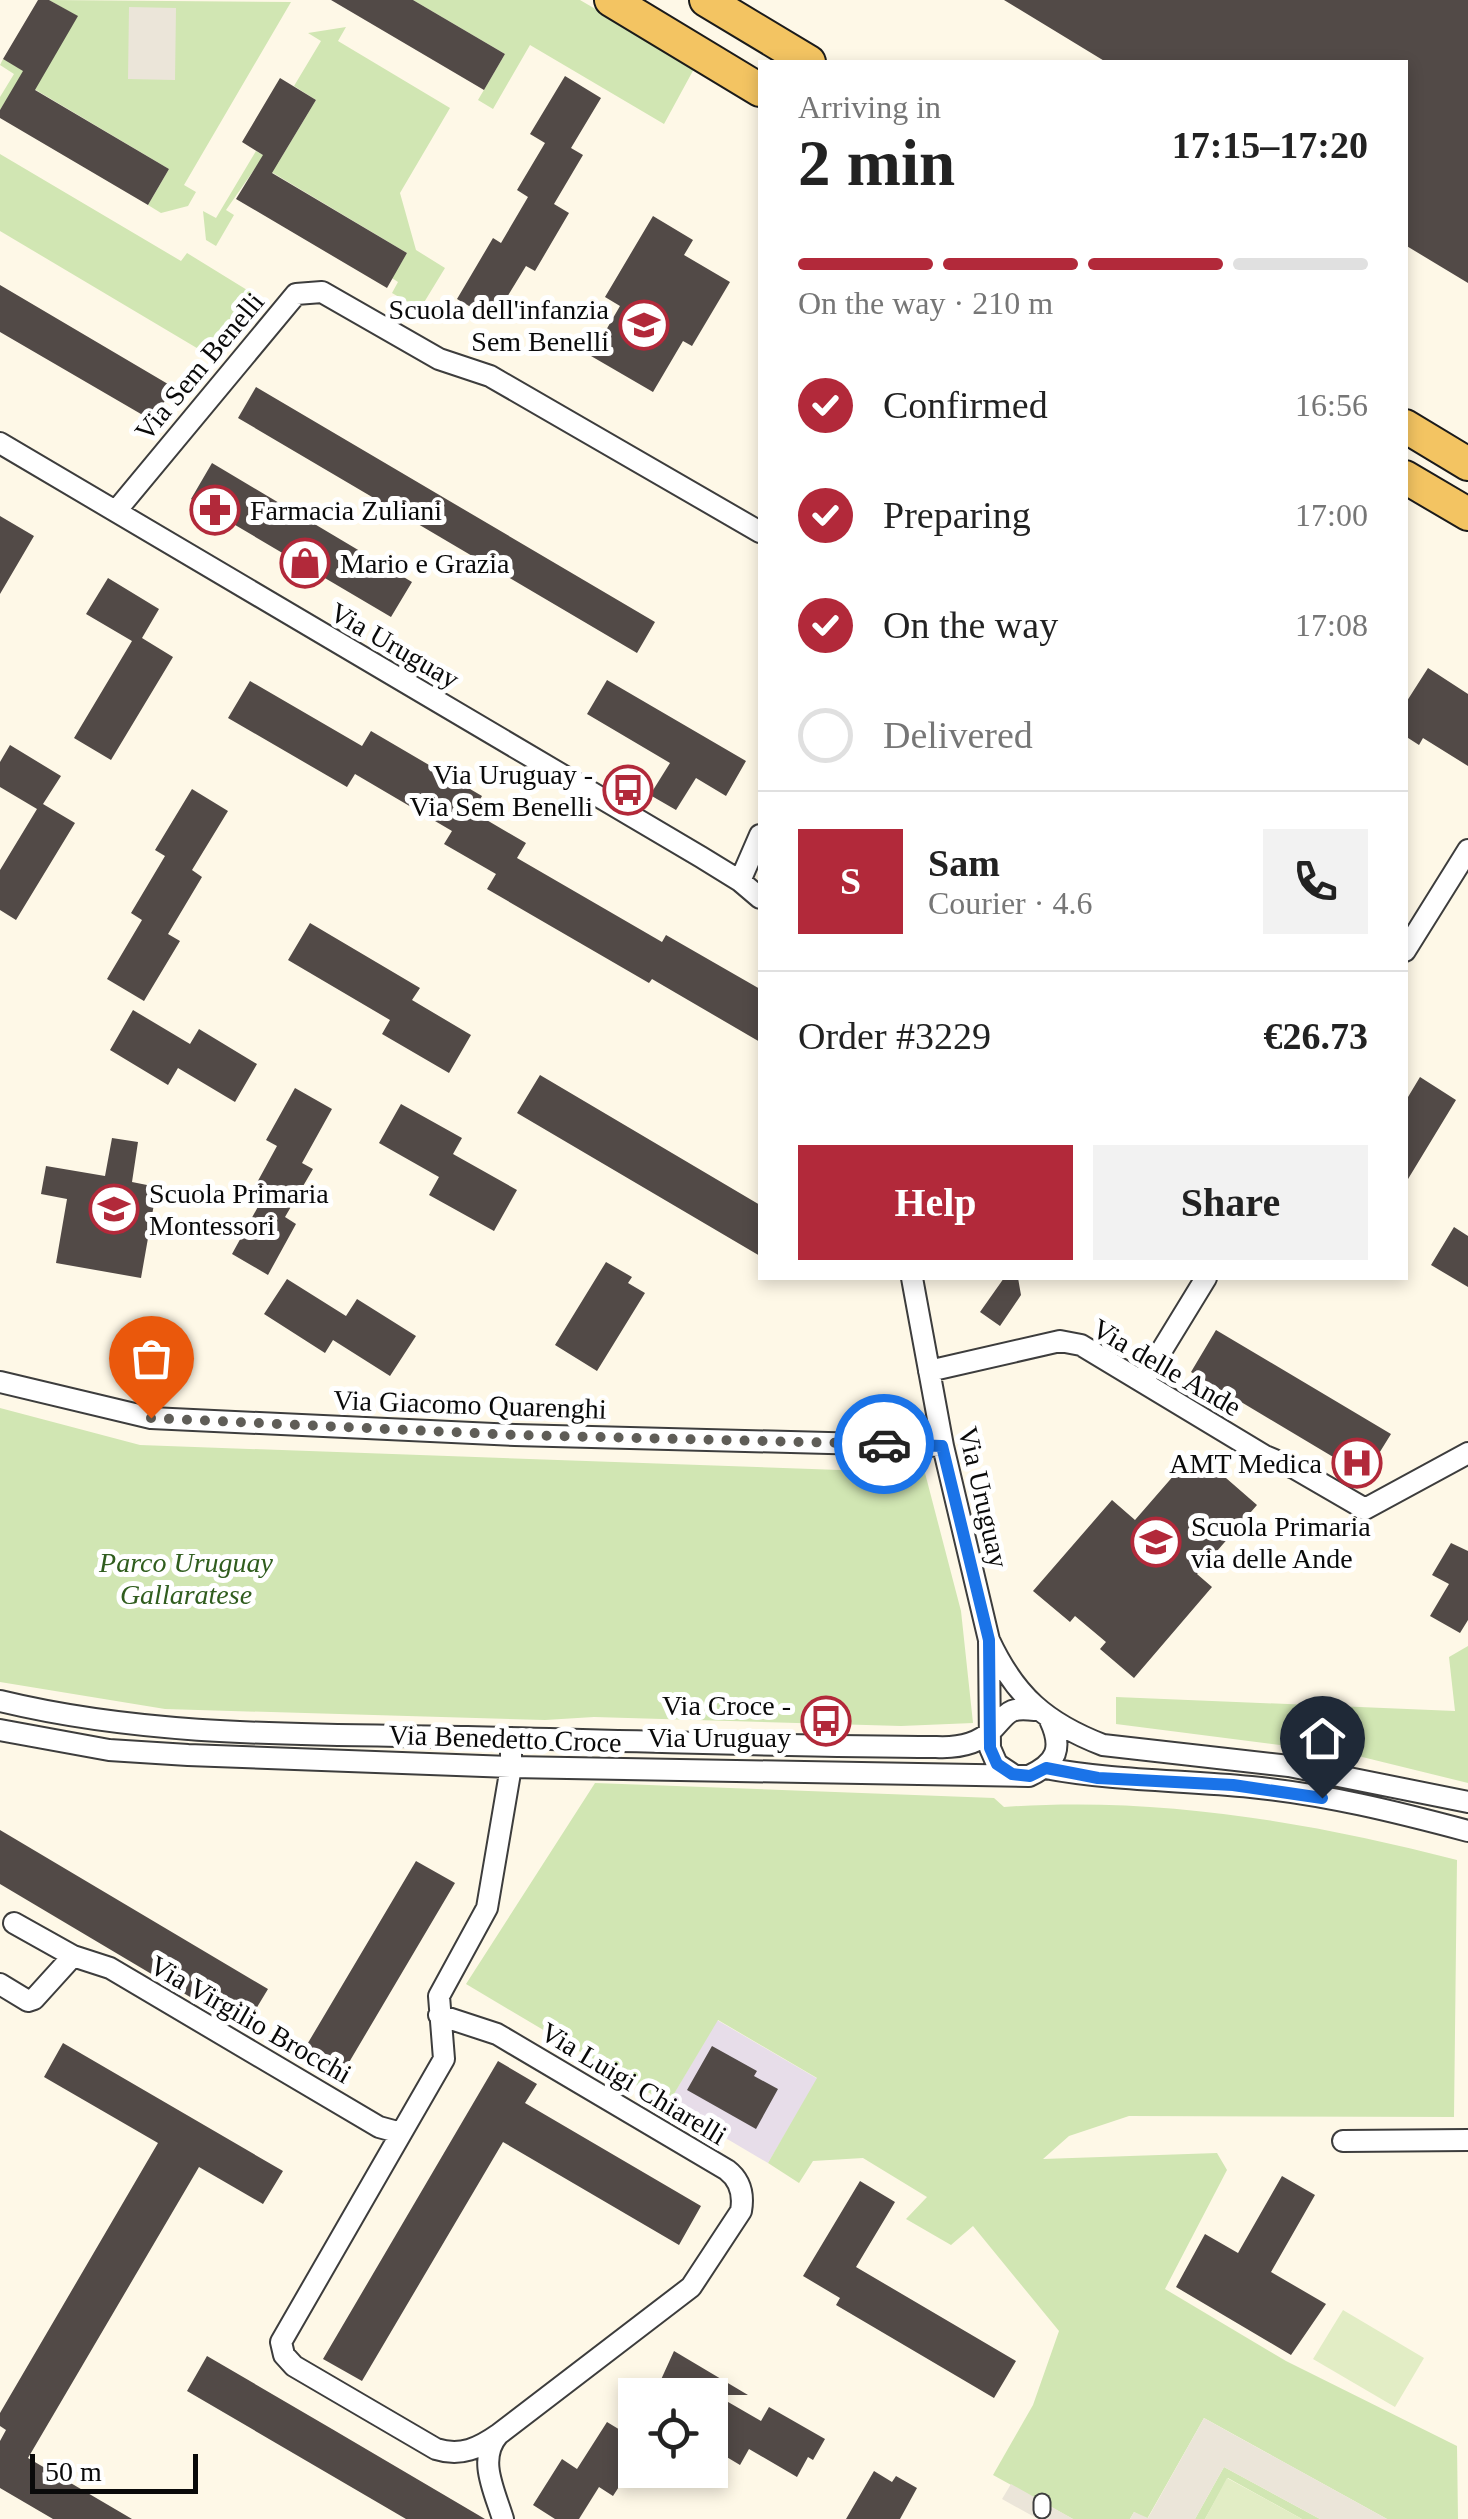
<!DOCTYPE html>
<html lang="en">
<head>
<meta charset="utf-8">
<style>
	body { margin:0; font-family:Georgia,serif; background:#f2f2f2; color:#222; height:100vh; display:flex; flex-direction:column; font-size:38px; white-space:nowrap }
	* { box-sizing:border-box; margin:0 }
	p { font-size:32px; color:#767676 }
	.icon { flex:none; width:55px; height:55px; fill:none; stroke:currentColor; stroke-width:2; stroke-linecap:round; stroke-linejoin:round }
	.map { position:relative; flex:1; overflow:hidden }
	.details { position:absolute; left:758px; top:60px; width:650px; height:1220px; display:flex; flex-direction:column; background:#fff; border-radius:0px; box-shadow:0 5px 15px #0003 }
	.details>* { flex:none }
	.fabs { position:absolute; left:618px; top:2378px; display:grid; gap:20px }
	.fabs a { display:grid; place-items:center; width:110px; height:110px; border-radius:0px; background:#fff; box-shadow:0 5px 15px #0003; font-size:50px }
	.scale { position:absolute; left:30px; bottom:25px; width:168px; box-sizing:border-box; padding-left:10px; border:5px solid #0a0a0a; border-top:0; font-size:28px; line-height:35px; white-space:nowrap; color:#0a0a0a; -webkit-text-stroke:8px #fff; paint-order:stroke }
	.pin { position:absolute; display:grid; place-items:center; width:85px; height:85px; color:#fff; margin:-102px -42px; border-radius:50% 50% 50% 0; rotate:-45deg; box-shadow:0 0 10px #0007 }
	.pin .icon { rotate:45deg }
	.courier { position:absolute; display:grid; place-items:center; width:100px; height:100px; margin:-50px; border:8px solid #1a73e8; border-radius:50%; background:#fff; color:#222; box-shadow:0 2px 12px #0007 }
	.summary em { font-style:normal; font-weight:700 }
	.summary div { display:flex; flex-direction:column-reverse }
	.summary { display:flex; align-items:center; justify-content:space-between; height:170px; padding:0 40px }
	h1 { font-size:65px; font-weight:700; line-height:75px }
	.bar { display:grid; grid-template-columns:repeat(4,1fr); gap:15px 10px; align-content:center; height:120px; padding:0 40px }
	.bar i { height:12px; border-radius:8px; background:#e0e0e0 }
	.bar .current { background:#b2293a }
	.bar p { grid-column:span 4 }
	.line { display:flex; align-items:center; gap:25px; padding:0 40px; border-top:2px solid #e0e0e0 }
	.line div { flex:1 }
	.round { display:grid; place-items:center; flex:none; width:105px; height:105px; border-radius:0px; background:#f2f2f2 }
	ol { padding:0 40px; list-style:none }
	li { display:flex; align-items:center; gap:30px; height:110px }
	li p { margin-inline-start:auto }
	li .icon { padding:10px; border-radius:50%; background:#b2293a; color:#fff; stroke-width:4 }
	li:last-child { color:#767676 }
	li i { width:55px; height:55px; border:5px solid #e0e0e0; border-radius:50% }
	.action { display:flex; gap:20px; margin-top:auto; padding:20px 40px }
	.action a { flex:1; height:115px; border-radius:0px; background:#b2293a; color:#fff; font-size:40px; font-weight:700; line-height:115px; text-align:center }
	.action a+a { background:#f2f2f2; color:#222 }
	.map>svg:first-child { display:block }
</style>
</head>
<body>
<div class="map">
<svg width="1468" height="2519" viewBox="0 0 1468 2519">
	<rect width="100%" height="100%" fill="#fef8e7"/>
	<path fill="#e7dde9" d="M717 2020 818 2079 768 2163 668 2104Z"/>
	<path fill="#d1e6b3" d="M49 0 291 2 184 185 196 192 188 206 161 213 148 205 169 169 19 80 0 110V97L14 74 0 65 3 59 40 80 77 16Z
		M413 0H580L695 67 664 124 530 45 493 109 478 100 505 54Z
		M346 27 338 41 450 108 400 193 416 250 445 268 420 309 392 293 398 282 392 278 407 253 258 164 226 210 234 215 216 246 206 240 203 211 216 218 256 151 278 163 316 100 294 86 321 41 308 33Z
		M0 154 181 261 187 253 260 298 263 305 217 360 0 231Z
		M0 1408 140 1445 925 1473 961 1611 973 1723 901 1726 594 1717 545 1720 165 1709 0 1682Z
		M1468 1646V1783L1350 1754 1116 1724V1697L1455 1711 1449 1657Z
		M595 1783 994 1798 1004 1807C1157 1796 1310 1822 1457 1860L1454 2117 1129 2116 1069 2136 1043 2159 1217 2153 1227 2170 1165 2289 1286 2361 1457 2446 1458 2519H1387L1204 2418 1147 2519 1134 2512 1130 2519H1073L993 2475 1033 2405 1059 2331 973 2226 951 2245 906 2219 927 2197 863 2158 813 2161 799 2183 768 2163 817 2078 718 2020 668 2104 466 1984Z
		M1224 2467 1320 2519H1302L1228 2478 1205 2519H1195Z"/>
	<path fill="#e2edc5" d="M1343 2310 1424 2358 1395 2407 1313 2359Z
		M1227 2478 1302 2519H1205Z"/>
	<path fill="#ebe5d9" d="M129 7 176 8 175 80 128 79Z
		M1204 2418 1229 2432 1387 2519H1320L1224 2467 1195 2519H1130L1134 2512 1148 2518Z
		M1011 2484 1073 2519H1038L1002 2499Z"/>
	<path fill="#524a47" d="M38 0H49L78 16 35 90 169 169 148 205 0 118V110L23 71 3 59Z
		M331 0H413L505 54 484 90Z
		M1004 0H1468V283L1405 245V62H1106Z
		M565 76 601 98 571 148 583 155 554 204 569 213 535 271 526 266 493 320 457 299 493 238 501 243 528 197 517 190 545 143 530 134Z
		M280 78 316 100 272 173 407 253 387 288 236 199 263 155 242 142Z
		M653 216 693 240 684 255 730 282 692 346 683 341 653 392 591 356 620 306 605 297Z
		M0 285 173 387 153 421 0 332Z
		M256 387 655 622 637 653 238 418Z
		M212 463 412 582 391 617 191 499Z
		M0 516 34 536 0 594Z
		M108 578 159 609 142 638 173 657 111 760 74 738 132 641 86 614Z
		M1428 668 1468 694V766L1423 738 1419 745 1405 736V704Z
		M607 680 746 761 726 796 696 778 676 810 650 795 670 763 587 714Z
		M250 681 362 746 371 731 482 796 473 812 526 843 517 858 662 942 666 935 760 989V1042L652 979 649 983 487 889 496 874 444 844 452 831 355 774 347 787 228 718Z
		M10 745 61 776 43 804 75 823 16 920 0 910V870L37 809 0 787V762Z
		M192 789 228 811 192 870 202 877 168 934 180 941 144 1001 107 979 142 920 131 913 165 856 155 850Z
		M310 923 420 988 412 1000 471 1035 449 1073 382 1034 390 1020 288 960Z
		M133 1010 190 1044 199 1029 257 1064 235 1102 178 1068 168 1085 110 1050Z
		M540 1075 760 1205V1256L517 1113Z
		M1420 1077 1456 1100 1405 1184V1102Z
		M295 1088 332 1109 302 1163 313 1169 285 1217 296 1224 268 1275 232 1254 260 1203 249 1197 277 1146 266 1140Z
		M401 1104 462 1138 453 1154 517 1190 494 1231 429 1195 439 1177 379 1143Z
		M112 1138 138 1142 132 1182 157 1187 141 1278 56 1263 67 1199 41 1194 46 1166 105 1176Z
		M1454 1227 1468 1236V1287L1431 1265Z
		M606 1262 632 1277 628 1283 645 1293 597 1371 555 1345Z
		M1004 1278H1018L1021 1295 1000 1326 980 1312Z
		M287 1279 346 1316 357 1299 416 1336 390 1376 333 1340 325 1353 264 1314Z
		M1216 1330 1391 1434 1365 1476 1191 1372Z
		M1195 1451 1257 1505 1197 1574 1212 1587 1134 1678 1100 1649 1106 1642 1075 1616 1070 1622 1033 1591 1112 1500 1135 1520Z
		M1451 1543 1468 1551V1620L1460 1633 1430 1616 1449 1584 1432 1575Z
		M0 1830 268 1989 244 2029 0 1884Z
		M416 1861 455 1883 338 2081 299 2058Z
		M63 2043 283 2171 263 2204 199 2167 28 2458 132 2519H53L0 2488V2441L6 2430 0 2426V2413L158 2143 44 2077Z
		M712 2046 757 2071 754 2076 778 2089 756 2129 687 2090Z
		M498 2061 537 2084 525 2103 701 2206 679 2245 503 2142 362 2381 323 2359Z
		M1282 2176 1315 2195 1271 2272 1326 2304 1291 2355 1176 2287 1205 2234 1238 2253Z
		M860 2181 895 2202 856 2267 1016 2361 994 2398 836 2305 840 2298 803 2276Z
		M674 2351 748 2395H716L761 2421 769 2407 825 2439 813 2460 808 2457 797 2477 749 2449 740 2465 710 2447V2395H654Z
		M207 2356 332 2429 485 2519H406L187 2391Z
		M607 2422 635 2439V2462L613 2496 599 2487 579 2519H555L533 2505 562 2459 577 2469Z
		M874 2471 892 2482 896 2476 917 2488 900 2519H846Z"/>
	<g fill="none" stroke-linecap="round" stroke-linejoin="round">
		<g stroke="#3d3d3d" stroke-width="19">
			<path id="pedestrian" d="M1042 2502V2510"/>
		</g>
		<g stroke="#3d3d3d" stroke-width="24">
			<path id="minor" d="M0 443 701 857 740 881 760 898
				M116 511 296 294 322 292 439 359 490 376 760 532
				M740 881 760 835
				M1405 951 1468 850
				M912 1278 943 1446 989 1640 990 1748 997 1764 1012 1774
				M929 1371 1060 1341 1081 1345 1265 1456 1296 1469 1365 1509 1468 1453
				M1143 1381 1206 1278
				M0 1382 151 1418 515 1435 943 1446
				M989 1640C1015 1696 1046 1723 1103 1745L1289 1766 1468 1802
				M0 1701C152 1738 311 1734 467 1737 623 1740 779 1747 936 1747 956 1748 977 1745 992 1730 1009 1712 1008 1707 1035 1710
				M0 1730 109 1750 188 1755 511 1767 1029 1776C1057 1763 1063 1748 1050 1720
				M1045 1768C1114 1781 1182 1780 1251 1787 1324 1794 1397 1812 1468 1831
				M14 1923 73 1956 110 1968 379 2127 401 2133
				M0 1984 28 2001 34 1999 73 1956
				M439 2015 497 2034 727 2170C740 2180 744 2194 741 2211L691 2287 499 2434C479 2448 461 2457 436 2449L294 2366 284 2355 281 2342 444 2059 439 1996 487 1908 511 1767V1738
				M1343 2141 1468 2140
				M498 2435C477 2459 495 2492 503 2519"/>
		</g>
		<g stroke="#1b1b1b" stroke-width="36">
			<path id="primary" d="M611 0 760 90
				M706 0 809 62
				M1405 426 1468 464
				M1405 477 1468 514"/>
		</g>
		<use href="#pedestrian" stroke="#fff" stroke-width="15"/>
		<use href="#minor" stroke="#fff" stroke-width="20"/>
		<use href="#primary" stroke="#f3c462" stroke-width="32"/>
	</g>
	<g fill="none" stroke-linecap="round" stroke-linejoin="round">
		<path stroke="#5f5d57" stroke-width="10" stroke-dasharray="0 18" d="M151 1418 515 1435 884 1444"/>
		<path stroke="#1a73e8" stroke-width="12" d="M884 1444 942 1446 989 1640 990 1748 997 1764 1012 1774 1030 1776 1046 1768 1098 1778 1233 1785 1322 1798"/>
	</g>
	<defs>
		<g id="school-ring" transform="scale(2.5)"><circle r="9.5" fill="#fff" stroke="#b2293a" stroke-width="1.5"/><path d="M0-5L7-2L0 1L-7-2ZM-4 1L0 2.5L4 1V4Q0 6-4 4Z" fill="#b2293a"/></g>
		<g id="pharmacy-ring" transform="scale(2.5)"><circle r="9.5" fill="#fff" stroke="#b2293a" stroke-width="1.5"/><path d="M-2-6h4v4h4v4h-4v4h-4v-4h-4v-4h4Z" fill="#b2293a"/></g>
		<g id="shop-ring" transform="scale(2.5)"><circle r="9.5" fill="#fff" stroke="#b2293a" stroke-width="1.5"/><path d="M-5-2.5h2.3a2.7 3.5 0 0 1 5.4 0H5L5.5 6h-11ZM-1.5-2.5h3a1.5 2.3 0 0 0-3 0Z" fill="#b2293a"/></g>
		<g id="bus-ring" transform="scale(2.5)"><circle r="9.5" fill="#fff" stroke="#b2293a" stroke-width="1.5"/><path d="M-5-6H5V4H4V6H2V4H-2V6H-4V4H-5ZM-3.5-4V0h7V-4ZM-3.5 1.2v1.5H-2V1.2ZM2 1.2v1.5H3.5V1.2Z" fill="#b2293a"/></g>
		<g id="hospital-ring" transform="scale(2.5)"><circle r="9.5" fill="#fff" stroke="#b2293a" stroke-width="1.5"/><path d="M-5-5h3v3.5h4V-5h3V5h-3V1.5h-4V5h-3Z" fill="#b2293a"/></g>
	</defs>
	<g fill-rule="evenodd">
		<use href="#school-ring" x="644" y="325"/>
		<use href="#pharmacy-ring" x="215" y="510"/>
		<use href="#shop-ring" x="305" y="563"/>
		<use href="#bus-ring" x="628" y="790"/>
		<use href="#school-ring" x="114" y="1209"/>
		<use href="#hospital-ring" x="1357" y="1463"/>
		<use href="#school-ring" x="1156" y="1542"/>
		<use href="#bus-ring" x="826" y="1721"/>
	</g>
	<g text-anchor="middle" stroke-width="10" stroke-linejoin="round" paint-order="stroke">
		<g font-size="28" fill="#0a0a0a" stroke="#fff" text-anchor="end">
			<text x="609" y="319">Scuola dell'infanzia<tspan x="609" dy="32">Sem Benelli</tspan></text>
			<text x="250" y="520" text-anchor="start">Farmacia Zuliani</text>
			<text x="340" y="573" text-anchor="start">Mario e Grazia</text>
			<text x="593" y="784">Via Uruguay -<tspan x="593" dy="32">Via Sem Benelli</tspan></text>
			<text x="149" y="1203" text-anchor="start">Scuola Primaria<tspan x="149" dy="32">Montessori</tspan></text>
			<text x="1322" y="1473">AMT Medica</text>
			<text x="1191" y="1536" text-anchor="start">Scuola Primaria<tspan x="1191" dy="32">via delle Ande</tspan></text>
			<text x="791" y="1715">Via Croce -<tspan x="791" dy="32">Via Uruguay</tspan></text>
		</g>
		<g font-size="28" fill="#0a0a0a" stroke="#fff">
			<text transform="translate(199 366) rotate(-50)" y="10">Via Sem Benelli</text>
			<text transform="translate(395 645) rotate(30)" y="10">Via Uruguay</text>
			<text transform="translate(1167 1367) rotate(30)" y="10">Via delle Ande</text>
			<text transform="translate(470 1404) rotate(2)" y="10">Via Giacomo Quarenghi</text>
			<text transform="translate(984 1497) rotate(77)" y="10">Via Uruguay</text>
			<text transform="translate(505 1738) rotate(2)" y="10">Via Benedetto Croce</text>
			<text transform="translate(251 2019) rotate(30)" y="10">Via Virgilio Brocchi</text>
			<text transform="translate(634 2083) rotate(31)" y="10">Via Luigi Chiarelli</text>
		</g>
		<g font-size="28" font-style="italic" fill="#305d1e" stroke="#fff">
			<text x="186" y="1572">Parco Uruguay<tspan x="186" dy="32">Gallaratese</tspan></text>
		</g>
	</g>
</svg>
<div class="fabs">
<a><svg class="icon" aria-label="locate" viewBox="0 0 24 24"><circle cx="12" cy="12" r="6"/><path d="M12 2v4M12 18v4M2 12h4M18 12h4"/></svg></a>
</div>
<div class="scale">50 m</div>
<div class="pin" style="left:151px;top:1418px;background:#ea580c"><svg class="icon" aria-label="bag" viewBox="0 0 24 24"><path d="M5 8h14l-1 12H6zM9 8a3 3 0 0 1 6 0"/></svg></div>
<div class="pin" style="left:1322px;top:1798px;background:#1f2937"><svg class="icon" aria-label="home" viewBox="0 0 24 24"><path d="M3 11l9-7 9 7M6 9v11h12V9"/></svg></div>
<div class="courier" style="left:884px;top:1444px"><svg class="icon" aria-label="car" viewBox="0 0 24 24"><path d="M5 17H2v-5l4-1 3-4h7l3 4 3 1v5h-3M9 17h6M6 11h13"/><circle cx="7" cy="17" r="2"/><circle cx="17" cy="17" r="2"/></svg></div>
<section class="details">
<div class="summary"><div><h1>2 min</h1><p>Arriving in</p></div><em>17:15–17:20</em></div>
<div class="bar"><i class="current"></i><i class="current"></i><i class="current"></i><i></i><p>On the way · 210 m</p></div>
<ol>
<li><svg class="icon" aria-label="check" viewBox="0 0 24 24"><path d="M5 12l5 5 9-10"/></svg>Confirmed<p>16:56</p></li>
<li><svg class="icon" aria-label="check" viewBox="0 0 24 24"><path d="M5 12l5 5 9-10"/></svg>Preparing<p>17:00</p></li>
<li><svg class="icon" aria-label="check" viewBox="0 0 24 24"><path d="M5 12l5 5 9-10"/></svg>On the way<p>17:08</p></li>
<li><i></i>Delivered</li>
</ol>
<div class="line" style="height:180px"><b class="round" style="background:#b2293a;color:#fff">S</b><div><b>Sam</b><p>Courier · 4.6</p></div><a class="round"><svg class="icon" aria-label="phone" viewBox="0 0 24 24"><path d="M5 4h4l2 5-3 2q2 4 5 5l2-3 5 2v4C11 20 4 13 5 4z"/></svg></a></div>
<div class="line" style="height:130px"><div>Order #3229</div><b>€26.73</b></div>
<div class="action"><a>Help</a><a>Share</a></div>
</section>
</div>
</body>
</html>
